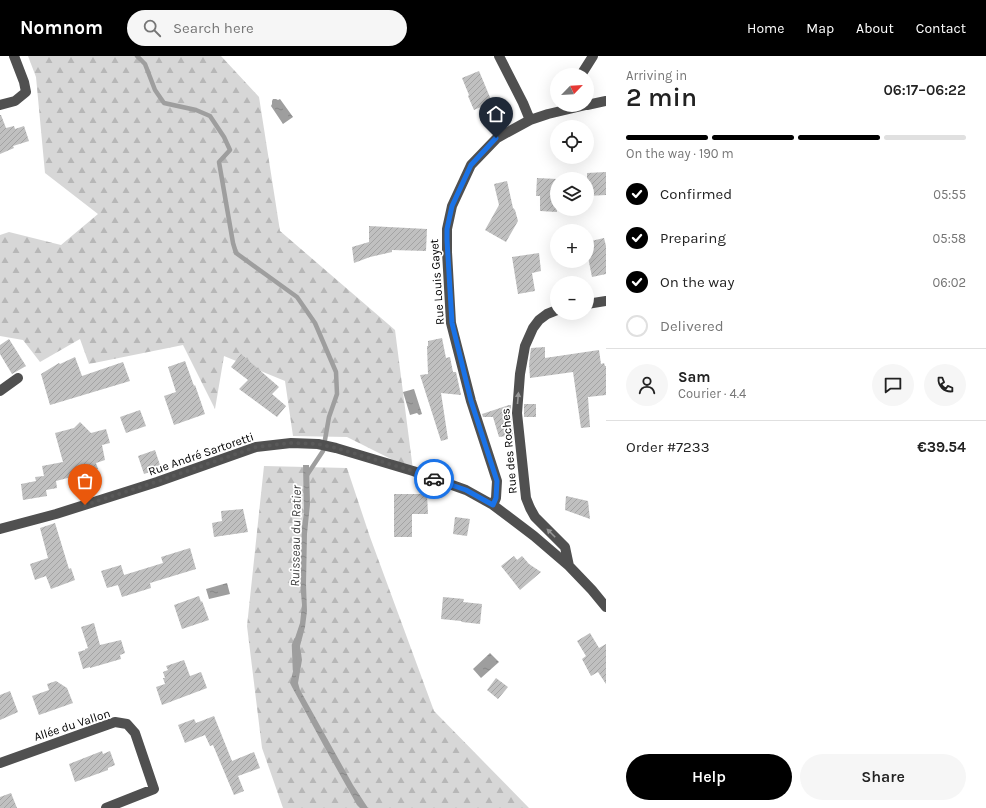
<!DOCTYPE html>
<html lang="en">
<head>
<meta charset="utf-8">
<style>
	body { margin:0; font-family:Karla,sans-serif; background:#f6f6f6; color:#222; height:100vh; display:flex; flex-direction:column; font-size:15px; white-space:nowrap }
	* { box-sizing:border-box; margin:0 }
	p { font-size:13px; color:#767676 }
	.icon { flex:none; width:22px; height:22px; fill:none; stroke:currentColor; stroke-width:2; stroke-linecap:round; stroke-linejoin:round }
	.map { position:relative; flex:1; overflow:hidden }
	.side { display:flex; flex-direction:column; background:#fff; width:380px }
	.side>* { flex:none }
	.needle { width:26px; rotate:65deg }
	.fabs { position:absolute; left:550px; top:12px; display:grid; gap:8px }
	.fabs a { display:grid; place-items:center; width:44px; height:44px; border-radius:50%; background:#fff; box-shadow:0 4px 16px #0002; font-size:20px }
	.pin { position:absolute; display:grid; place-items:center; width:34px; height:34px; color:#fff; margin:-41px -17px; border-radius:50% 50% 50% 0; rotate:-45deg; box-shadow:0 0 4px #0007 }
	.pin .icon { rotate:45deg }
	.courier { position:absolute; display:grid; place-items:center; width:40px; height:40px; margin:-20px; border:3px solid #1a73e8; border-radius:50%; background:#fff; color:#222; box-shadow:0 1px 5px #0007 }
	.summary em { font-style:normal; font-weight:600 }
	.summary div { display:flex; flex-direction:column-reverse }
	.summary { display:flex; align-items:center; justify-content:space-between; height:68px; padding:0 20px }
	h1 { font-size:26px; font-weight:600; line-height:30px }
	.bar { display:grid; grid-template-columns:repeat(4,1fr); gap:6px 4px; align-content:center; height:48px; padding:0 20px }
	.bar i { height:5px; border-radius:3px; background:#e0e0e0 }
	.bar .selected { background:#000 }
	.bar p { grid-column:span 4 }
	.line { display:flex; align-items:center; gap:10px; padding:0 20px; border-top:1px solid #e0e0e0 }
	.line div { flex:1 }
	.round { display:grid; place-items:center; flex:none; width:42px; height:42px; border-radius:21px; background:#f6f6f6 }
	ol { padding:0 20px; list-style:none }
	li { display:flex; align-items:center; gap:12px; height:44px }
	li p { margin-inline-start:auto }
	li .icon { padding:4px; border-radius:50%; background:#000; color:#fff; stroke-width:4 }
	li:last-child { color:#767676 }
	li i { width:22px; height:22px; border:2px solid #e0e0e0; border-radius:50% }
	.action { display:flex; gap:8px; margin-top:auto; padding:8px 20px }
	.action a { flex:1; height:46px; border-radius:24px; background:#000; color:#fff; font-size:16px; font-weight:600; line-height:46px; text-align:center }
	.action a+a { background:#f6f6f6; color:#222 }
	header { display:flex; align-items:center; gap:24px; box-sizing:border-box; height:56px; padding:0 20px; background:#000; color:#fff }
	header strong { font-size:19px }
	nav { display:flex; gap:22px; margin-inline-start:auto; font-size:14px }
	.search { width:280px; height:36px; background:#f6f6f6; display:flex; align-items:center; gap:10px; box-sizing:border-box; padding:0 14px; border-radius:22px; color:#767676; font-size:15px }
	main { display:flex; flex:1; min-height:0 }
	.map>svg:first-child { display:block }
</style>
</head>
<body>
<header>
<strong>Nomnom</strong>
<div class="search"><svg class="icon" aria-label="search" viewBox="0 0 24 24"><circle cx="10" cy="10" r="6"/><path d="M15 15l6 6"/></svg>Search here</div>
<nav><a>Home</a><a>Map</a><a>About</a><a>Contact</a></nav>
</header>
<main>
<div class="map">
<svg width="606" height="752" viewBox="0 0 606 752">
	<defs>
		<pattern id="forest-firs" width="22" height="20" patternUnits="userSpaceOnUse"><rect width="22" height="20" fill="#d7d7d7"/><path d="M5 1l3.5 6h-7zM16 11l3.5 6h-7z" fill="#b7b7b7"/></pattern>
		<pattern id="water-ripples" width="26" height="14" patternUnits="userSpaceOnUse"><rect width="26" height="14" fill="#9e9e9e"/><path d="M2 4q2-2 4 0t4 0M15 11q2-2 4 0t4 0" fill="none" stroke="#868686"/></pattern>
		<pattern id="building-hatch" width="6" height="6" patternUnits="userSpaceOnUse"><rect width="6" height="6" fill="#c0c0c0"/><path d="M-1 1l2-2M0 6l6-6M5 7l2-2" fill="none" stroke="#a3a3a3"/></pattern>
	</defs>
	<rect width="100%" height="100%" fill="#fff"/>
	<path fill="url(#forest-firs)" d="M28 0H221L259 41 280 175 395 274 413 414 347 381 293 380 285 325 224 300 215 353 183 289 89 308 80 283 40 306 23 284 0 280V179L9 176 61 189 98 158 45 117 36 21Z
		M264 410 347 412 370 481 434 655 529 752H283L262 692 247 570Z"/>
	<path fill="url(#water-ripples)" d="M273 43H276L278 44 280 43 293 61 283 68 271 50 272 48V45Z
		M414 333 422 358 419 359 417 357 410 359 403 336Z
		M303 409H309L310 448 307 478 306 528 307 555 305 571 300 590 302 604 298 627 300 634 353 729 368 752H360L357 749 325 692 292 631 290 627 296 604 294 585 300 567 302 549 300 525 302 470 304 457Z
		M227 527 230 538 209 543 206 533Z
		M490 597 499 606 481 622 473 613Z"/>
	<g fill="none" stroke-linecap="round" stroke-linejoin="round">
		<path stroke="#9e9e9e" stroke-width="4.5" d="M137 0 145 8 155 34 164 47 196 54 210 60 224 81 230 94 219 106 233 187 236 197 297 241 315 267 336 316 337 338 329 361 323 395 307 419
			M295 614 294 589 296 584"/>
	</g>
	<path fill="url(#building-hatch)" d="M479 15 492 46 474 54 468 40 469 39 462 22Z
		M0 59H1L6 72 14 70 15 73 24 70 29 85 13 90 14 92 0 98Z
		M606 116V139L587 140V117Z
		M537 122 557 123V156L540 155V140H536Z
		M507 125 513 152 515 154 518 165 506 186 485 174 499 149 494 128Z
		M369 170 427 173 426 195 392 194V196L370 201 354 207 352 191 369 186Z
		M604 182 606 190V218L592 221 587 196V186Z
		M539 197 541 215 532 217 535 235 518 238 512 201Z
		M442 282 446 302 450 301 453 316H456L461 339 441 337 448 383 441 385 420 319 428 318 427 290H428V285Z
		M9 283 26 310 12 318 0 298V289Z
		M545 291V302L599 294 601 308 604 307 605 310H606V339L588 341 590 371 581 372 573 316 530 322 529 308 531 292Z
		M241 298 279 331 272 338 286 350 277 361 239 333 248 324 231 311Z
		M75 301 82 320 123 306 130 325 50 349 41 318 59 307 60 308Z
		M185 305 194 330 195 329 205 358 174 369 164 340 176 336 168 311Z
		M524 348H536V361H524Z
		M509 349H511V358L513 379 499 381 493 361H483L482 358Z
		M140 354 146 370 126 377 120 361Z
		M80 366 91 377 106 373 110 387 102 389 105 404 96 407 98 413 94 414 96 420 84 423 83 418 56 425 57 432 46 434 47 440 23 444 21 428 36 425 35 421 44 420 42 410 63 406 55 377 74 372Z
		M155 394 161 412 144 418 138 400Z
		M394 438H427L428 458H412V481H394Z
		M566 440 588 445 590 463 565 454Z
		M243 453 248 476 214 481 212 467 222 465 221 455Z
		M455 461 470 463 467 480 453 478Z
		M55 467 69 513 71 512 75 524 51 533 46 520 35 524 30 508 48 502 40 472Z
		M190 492 196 513 150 527 151 532 122 541 118 529 107 532 101 515 121 509 124 519 163 507 161 501Z
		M514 500 517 504 522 500 529 508 541 516 520 534 501 510Z
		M199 540 201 546 202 545 209 564 182 573 174 549Z
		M443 541 464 543 463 546 482 548 480 568 462 566 461 565 441 563Z
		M94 567 100 589 121 584 125 597 120 599 121 603 90 612V611L83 613 78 596 85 594V593L88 592 81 571Z
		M590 577 599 592 606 588V628L598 616 591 620 582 603 586 600 577 585Z
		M184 604 190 620 201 616 207 632 162 649 156 631 165 628 163 622H165L163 616 168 614 166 610Z
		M496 622 508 631 498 643 487 634Z
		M56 625 67 632 73 647 39 659 32 640 49 634 47 628Z
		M10 635 18 656 0 664V639Z
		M214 660 232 705 254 696 260 712 238 720 244 735 234 739 213 689 210 690 205 679 185 687 178 669 194 663 196 667Z
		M102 695 103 698 110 695 115 709 108 712V714L75 726 69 708Z
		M11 737 17 752H0V741Z"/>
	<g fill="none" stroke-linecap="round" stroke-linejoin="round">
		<path stroke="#505050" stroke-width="10" d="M499 0 523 47 530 64
			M581 19 593 0
			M0 49 15 45 26 36 24 26 14 0
			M587 49 606 45
			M587 248 606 245
			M557 254 547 258 539 264 533 272 525 290 520 318 517 357 526 442 530 452 535 461 565 491 569 510
			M0 335 18 322
			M493 449 496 442 497 425 471 345 451 267 447 196V173L452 150 471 109 497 82 530 64 548 58 586 49
			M0 473 56 458 157 426 256 391 291 387 318 388 336 392 413 415 466 434 493 449 534 480 569 510 592 534 606 551
			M0 707 115 666 127 668 135 677 154 733 106 752"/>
	</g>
	<defs><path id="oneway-solid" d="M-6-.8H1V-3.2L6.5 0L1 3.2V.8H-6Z"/></defs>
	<g fill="#969696">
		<use href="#oneway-solid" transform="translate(518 342) rotate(-85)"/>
		<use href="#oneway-solid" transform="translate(551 477) rotate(-135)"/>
	</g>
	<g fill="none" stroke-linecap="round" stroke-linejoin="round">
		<path stroke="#595959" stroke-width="4" stroke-dasharray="0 7.2" d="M85 449 156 426 256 391 291 387 318 388 336 392 413 415 434 423"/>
		<path stroke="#1a73e8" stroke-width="5" d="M434 423 466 434 493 449 496 442 497 425 471 345 452 267 447 184V173L452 150 471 109 496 82"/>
	</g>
	<g text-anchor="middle" stroke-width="3.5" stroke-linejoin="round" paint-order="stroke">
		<g font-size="12" fill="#000" stroke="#fff">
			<text transform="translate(437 226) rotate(-94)" y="4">Rue Louis Gayet</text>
			<text transform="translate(509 395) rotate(-95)" y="4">Rue des Roches</text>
			<text transform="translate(201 398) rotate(-19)" y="4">Rue André Sartoretti</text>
			<text transform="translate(72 669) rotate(-18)" y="4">Allée du Vallon</text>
		</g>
		<g font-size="13" font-style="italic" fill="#3f3f3f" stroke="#fff">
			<text transform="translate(295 480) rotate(-89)" y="5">Ruisseau du Ratier</text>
		</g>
	</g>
</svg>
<div class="fabs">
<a><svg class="needle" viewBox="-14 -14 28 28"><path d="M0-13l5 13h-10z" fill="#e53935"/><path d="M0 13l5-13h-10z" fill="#767676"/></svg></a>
<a><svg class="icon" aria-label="locate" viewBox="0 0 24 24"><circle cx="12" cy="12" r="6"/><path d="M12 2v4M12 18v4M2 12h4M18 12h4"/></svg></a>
<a><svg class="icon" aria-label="layers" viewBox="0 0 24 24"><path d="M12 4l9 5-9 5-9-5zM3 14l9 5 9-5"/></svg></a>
<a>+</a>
<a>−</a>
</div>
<div class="pin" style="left:85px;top:449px;background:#ea580c"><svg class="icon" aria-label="bag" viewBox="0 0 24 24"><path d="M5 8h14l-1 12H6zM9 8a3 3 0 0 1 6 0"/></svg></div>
<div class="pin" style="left:496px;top:82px;background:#1f2937"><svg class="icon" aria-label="home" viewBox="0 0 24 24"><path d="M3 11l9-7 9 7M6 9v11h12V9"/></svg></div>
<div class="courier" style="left:434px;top:423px"><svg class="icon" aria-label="car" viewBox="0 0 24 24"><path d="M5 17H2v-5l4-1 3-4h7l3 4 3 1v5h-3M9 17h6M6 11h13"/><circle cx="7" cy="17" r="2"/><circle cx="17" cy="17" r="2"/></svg></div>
</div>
<section class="side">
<div class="summary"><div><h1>2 min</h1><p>Arriving in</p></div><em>06:17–06:22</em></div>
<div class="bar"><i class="selected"></i><i class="selected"></i><i class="selected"></i><i></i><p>On the way · 190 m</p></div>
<ol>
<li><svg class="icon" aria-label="check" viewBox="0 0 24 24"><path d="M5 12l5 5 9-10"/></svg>Confirmed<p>05:55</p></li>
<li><svg class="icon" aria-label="check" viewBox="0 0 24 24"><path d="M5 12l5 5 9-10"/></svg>Preparing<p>05:58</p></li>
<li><svg class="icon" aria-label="check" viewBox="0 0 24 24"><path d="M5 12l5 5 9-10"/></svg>On the way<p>06:02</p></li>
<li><i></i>Delivered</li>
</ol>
<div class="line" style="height:72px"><a class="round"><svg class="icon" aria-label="person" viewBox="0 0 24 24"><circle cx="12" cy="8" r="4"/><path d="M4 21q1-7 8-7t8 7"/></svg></a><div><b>Sam</b><p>Courier · 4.4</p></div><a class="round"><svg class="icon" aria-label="chat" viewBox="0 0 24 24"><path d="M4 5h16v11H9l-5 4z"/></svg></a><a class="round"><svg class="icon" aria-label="phone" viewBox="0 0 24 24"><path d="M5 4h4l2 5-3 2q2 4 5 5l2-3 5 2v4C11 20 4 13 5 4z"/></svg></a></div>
<div class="line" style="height:52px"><div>Order #7233</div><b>€39.54</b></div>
<div class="action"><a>Help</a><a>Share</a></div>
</section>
</main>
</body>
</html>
